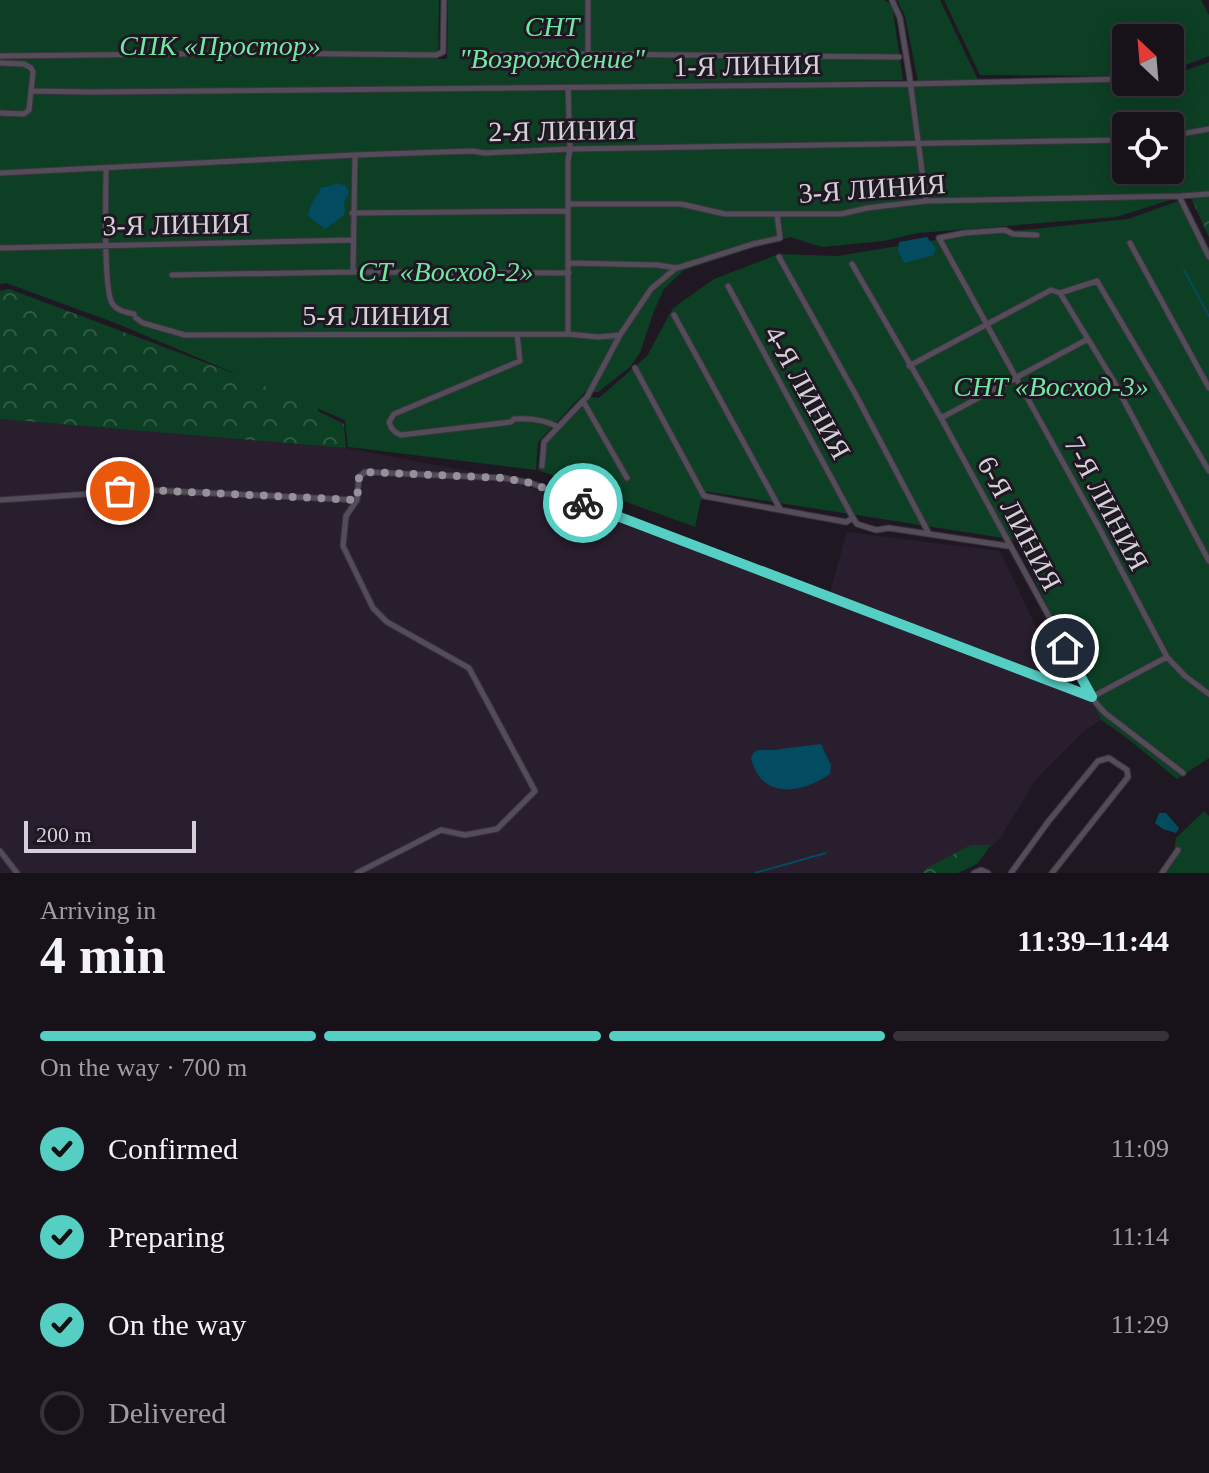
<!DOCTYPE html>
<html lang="en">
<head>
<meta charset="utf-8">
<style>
	body { margin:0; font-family:"Times New Roman",serif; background:#201b23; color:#f1f3f6; height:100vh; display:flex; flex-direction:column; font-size:30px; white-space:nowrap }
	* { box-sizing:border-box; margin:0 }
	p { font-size:26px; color:#9e9ea2 }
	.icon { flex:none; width:44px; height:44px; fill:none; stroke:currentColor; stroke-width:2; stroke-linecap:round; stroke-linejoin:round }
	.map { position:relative; height:873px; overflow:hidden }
	.side { display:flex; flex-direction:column; background:#17121a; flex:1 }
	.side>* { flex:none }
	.needle { width:52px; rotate:334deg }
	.tools { position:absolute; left:1112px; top:24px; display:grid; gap:16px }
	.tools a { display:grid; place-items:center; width:72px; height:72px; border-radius:8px; background:#17121a; box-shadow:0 4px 20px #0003,0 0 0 2px #363239; font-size:40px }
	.scale { position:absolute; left:24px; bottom:20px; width:172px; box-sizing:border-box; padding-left:8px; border:4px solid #d5d0d8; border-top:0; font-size:22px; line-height:28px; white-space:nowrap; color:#d5d0d8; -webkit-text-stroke:6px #1f1823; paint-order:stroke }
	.pin { position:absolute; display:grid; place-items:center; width:68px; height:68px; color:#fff; margin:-34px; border:4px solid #fff; border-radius:50%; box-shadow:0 2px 8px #0007 }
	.courier { position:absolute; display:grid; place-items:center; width:80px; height:80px; margin:-40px; border:6px solid #55cec4; border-radius:50%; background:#fff; color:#222; box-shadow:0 2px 10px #0007 }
	.headline em { font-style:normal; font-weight:800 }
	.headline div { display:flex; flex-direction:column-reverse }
	.headline { display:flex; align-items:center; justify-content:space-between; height:136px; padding:0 40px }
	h1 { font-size:52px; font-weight:800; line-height:60px }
	.bar { display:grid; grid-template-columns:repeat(4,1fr); gap:12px 8px; align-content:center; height:96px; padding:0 40px }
	.bar i { height:10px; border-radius:6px; background:#363239 }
	.bar .active { background:#55cec4 }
	.bar p { grid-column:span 4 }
	ol { padding:0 40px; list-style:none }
	li { display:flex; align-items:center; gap:24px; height:88px }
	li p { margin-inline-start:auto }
	li .icon { padding:8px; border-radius:50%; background:#55cec4; color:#111; stroke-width:4 }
	li:last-child { color:#9e9ea2 }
	li i { width:44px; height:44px; border:4px solid #363239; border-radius:50% }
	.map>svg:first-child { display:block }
</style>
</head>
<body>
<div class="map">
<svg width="1209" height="873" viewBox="0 0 1209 873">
	<defs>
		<pattern id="forest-crowns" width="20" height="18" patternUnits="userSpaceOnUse" patternTransform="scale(2)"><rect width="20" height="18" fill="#0d3f24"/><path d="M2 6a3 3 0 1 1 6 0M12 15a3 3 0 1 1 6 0" fill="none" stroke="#2f5a43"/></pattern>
	</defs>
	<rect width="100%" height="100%" fill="#1f1823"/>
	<path fill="#291e2e" d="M0 419 346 448 504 478 829 596 847 532 1000 551 1060 678 1090 698 1101 720 1085 730 1037 778 1000 838 975 862 954 873H0Z"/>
	<path fill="url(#forest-crowns)" d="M1209 197V237L1191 198Z
		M9 289 233 373 318 367V411L344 424 346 448 0 419V291Z
		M971 845H991L977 864 958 873H922L927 868Z"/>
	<path fill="#0d3f24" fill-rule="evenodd" d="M0 0H439L438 59H447L448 0H884L892 5 903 80 159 90V94L1126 81 1170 82V76L1209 62V196L1180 197 1116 217 918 233 884 241 822 247 790 237 752 248 684 270 664 289 654 311 640 353 630 367 598 392H585L538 442 536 470 348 447 345 420 118 324 6 283 0 284ZM1126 126H1170V170H1126Z
		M897 0H940L978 80 918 82 905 16Z
		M944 0H1201L1209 15V56L1170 71V38H1126V76L980 75Z
		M1184 199 1209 248V758L1177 779 1127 738 1101 720 1016 540 703 491 695 527 538 470 542 440 585 396 599 398 647 356 673 308 714 279 779 254 837 256 948 238 1128 219Z
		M1204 811 1209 816V873H1165L1172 863 1176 838Z"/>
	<path fill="#024b60" d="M337 183 346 186 349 192 344 202 345 213 342 217 325 229 308 216C309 209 313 198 319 193L320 188C326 186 331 187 337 183Z
		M927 237 935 247 934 255 904 263 898 251 899 242Z
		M821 744 831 765 830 774C801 794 761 800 751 758L754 752 758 750H773Z
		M1159 813H1166L1179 828 1176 833 1163 829 1155 823Z"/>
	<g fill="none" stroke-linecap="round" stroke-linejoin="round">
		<path stroke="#024b60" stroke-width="2" d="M1184 270 1209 316
			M755 873 826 853"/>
		<g stroke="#3a353d" stroke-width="7">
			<path id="street" d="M892 0 900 18 909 73 926 201
				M588 54V0
				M467 55 588 54 899 57
				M0 56 256 53 436 55 443 52 444 0
				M0 63 24 64 31 68 33 72 29 110 24 114 0 113
				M1170 73 1173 72
				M32 91 92 92 910 84 1126 79
				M1170 136 1209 129
				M106 169C106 192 103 288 112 303 117 311 125 312 134 314
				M0 173 355 155 472 151 485 153 570 149 1126 140
				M1181 200 1209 257
				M568 204H681L725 214H841L867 208 926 201 1181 196 1209 194
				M352 213 568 211
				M1037 235 1013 234 1005 230 964 233 939 238 1097 524 1167 657 1185 676 1209 694
				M1130 243 1209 388
				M0 248 353 240
				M779 257 857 397 928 532
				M569 263 657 265 677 268 753 244 780 238 777 214
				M852 264 941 418 1096 703 1105 713 1183 773
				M353 272 355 155
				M172 275 353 272 569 273
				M728 286 853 518
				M1060 293 1113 380 1209 561
				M674 315 780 509
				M136 318 143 323 185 335 568 334 598 337 620 335
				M517 334 520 361 394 414 389 422C391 429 394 432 401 435L511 422 514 419C530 418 544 419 558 427
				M568 334V161L570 149 568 87
				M909 366 1051 290 1060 293 1097 281 1209 471
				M635 368 704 496 846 522 853 518 857 524 876 530 889 528 1008 546
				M583 401 587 397 620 335 651 289 676 268
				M941 418 1088 339
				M542 466 544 442 583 401 627 478
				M0 500 147 490 357 500
				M0 851 17 873
				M357 873 441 830 465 835 497 829 535 791 469 668 387 622 373 608 343 546 346 516 357 500 359 477 365 472 504 478 531 483 991 660 1092 697 1167 657
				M974 873 981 870 988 873
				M1011 873 1048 822 1098 761 1109 758 1127 770 1128 777 1052 873
				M1162 873 1178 850"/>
		</g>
		<use href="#street" stroke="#544c59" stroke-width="5"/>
	</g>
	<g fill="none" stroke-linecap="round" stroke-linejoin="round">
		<path stroke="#959099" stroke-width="8" stroke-dasharray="0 14.4" d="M120 491 147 490 357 500 359 477 365 472 504 478 531 483 583 503"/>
		<path stroke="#55cec4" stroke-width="10" d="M583 503 1092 697 1065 648"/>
	</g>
	<g text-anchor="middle" stroke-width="6" stroke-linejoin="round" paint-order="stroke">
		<g font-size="28" font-style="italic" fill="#6fe9a2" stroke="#1f1823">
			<text x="552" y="36">СНТ<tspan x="552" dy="32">"Возрождение"</tspan></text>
			<text x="220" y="55">СПК «Простор»</text>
			<text x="446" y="281">СТ «Восход-2»</text>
			<text x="1051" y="396">СНТ «Восход-3»</text>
		</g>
		<g font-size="28" fill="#d5d0d8" stroke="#1f1823">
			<text transform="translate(747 65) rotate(-1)" y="10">1-Я ЛИНИЯ</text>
			<text transform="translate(562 130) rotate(-1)" y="10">2-Я ЛИНИЯ</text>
			<text transform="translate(872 188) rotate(-4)" y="10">3-Я ЛИНИЯ</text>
			<text transform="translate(176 224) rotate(-1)" y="10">3-Я ЛИНИЯ</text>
			<text x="376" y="325">5-Я ЛИНИЯ</text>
			<text transform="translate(808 392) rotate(61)" y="10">4-Я ЛИНИЯ</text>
			<text transform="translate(1107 503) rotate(62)" y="10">7-Я ЛИНИЯ</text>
			<text transform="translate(1020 523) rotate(62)" y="10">6-Я ЛИНИЯ</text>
		</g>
	</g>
</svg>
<div class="tools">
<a><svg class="needle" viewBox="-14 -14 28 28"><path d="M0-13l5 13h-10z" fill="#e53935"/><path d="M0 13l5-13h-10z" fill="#9e9ea2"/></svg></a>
<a><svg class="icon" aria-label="locate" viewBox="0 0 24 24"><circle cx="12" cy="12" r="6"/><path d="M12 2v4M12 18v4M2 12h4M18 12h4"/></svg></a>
</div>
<div class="scale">200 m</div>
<div class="pin" style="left:120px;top:491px;background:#ea580c"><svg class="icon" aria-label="bag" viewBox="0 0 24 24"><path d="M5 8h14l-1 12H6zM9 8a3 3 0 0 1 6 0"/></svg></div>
<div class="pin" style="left:1065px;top:648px;background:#1f2937"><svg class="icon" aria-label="home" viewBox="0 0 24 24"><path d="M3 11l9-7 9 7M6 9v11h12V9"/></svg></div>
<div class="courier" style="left:583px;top:503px"><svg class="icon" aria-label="bike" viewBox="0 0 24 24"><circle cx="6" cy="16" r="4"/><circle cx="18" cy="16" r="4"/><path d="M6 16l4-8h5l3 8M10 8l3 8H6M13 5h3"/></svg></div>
</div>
<section class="side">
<div class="headline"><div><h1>4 min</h1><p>Arriving in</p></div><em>11:39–11:44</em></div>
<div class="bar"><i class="active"></i><i class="active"></i><i class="active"></i><i></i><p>On the way · 700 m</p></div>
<ol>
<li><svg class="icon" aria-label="check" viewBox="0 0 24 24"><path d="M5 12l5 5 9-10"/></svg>Confirmed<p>11:09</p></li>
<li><svg class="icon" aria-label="check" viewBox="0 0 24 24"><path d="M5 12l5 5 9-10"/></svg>Preparing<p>11:14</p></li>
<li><svg class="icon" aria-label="check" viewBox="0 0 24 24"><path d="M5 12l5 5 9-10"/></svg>On the way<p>11:29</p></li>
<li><i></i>Delivered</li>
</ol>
</section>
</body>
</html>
